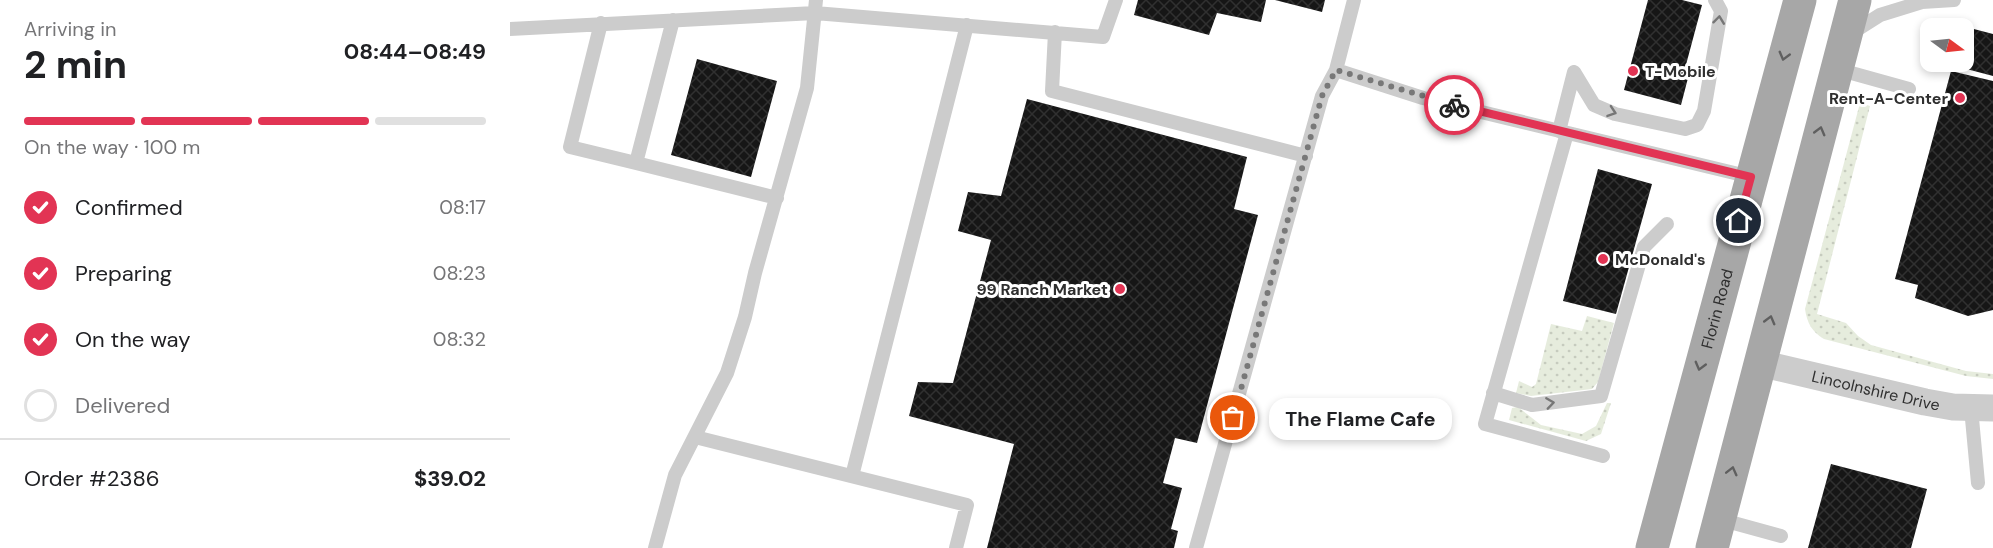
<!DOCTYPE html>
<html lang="en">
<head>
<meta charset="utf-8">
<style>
	body { margin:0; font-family:"DM Sans",sans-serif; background:#f2f2f2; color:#202124; height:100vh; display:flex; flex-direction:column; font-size:22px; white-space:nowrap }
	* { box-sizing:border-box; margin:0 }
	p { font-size:20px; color:#757577 }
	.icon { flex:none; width:33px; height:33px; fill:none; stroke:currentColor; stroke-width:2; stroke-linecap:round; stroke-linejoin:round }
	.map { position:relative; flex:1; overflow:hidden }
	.details { display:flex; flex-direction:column; background:#fff; width:510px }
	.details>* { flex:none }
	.needle { width:39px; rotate:105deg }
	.buttons { position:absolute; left:1410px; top:18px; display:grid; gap:12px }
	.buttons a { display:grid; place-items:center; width:54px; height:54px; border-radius:12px; background:#fff; box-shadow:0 3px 9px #0003; font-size:30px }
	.pin { position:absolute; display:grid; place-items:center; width:51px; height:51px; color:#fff; margin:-26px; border:3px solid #fff; border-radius:50%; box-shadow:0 2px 6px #0007 }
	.courier { position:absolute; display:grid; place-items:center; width:60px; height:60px; margin:-30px; border:4px solid #e23454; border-radius:50%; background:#fff; color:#222; box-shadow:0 2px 8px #0007 }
	.bubble { position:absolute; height:42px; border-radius:18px; background:#fff; box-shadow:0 3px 9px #0003; font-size:20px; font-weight:700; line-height:42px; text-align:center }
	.overview em { font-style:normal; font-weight:700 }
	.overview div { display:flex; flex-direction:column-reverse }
	.overview { display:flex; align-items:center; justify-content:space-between; height:102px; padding:0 24px }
	h1 { font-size:39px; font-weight:700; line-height:45px }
	.bar { display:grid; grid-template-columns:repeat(4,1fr); gap:9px 6px; align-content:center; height:72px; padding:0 24px }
	.bar i { height:8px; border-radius:4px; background:#e0e0e0 }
	.bar .selected { background:#e23454 }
	.bar p { grid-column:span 4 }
	.line { display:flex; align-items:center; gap:15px; padding:0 24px; border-top:2px solid #e0e0e0 }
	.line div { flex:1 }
	ol { padding:0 24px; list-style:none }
	li { display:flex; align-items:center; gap:18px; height:66px }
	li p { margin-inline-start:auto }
	li .icon { padding:6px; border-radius:50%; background:#e23454; color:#fff; stroke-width:4 }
	li:last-child { color:#757577 }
	li i { width:33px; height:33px; border:3px solid #e0e0e0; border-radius:50% }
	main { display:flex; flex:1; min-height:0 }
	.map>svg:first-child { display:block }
</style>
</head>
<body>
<main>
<section class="details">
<div class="overview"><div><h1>2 min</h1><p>Arriving in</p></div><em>08:44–08:49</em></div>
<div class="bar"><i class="selected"></i><i class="selected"></i><i class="selected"></i><i></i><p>On the way · 100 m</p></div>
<ol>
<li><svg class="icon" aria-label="check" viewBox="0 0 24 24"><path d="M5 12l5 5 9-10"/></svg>Confirmed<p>08:17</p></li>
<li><svg class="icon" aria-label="check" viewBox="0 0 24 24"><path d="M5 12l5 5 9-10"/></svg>Preparing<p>08:23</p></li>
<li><svg class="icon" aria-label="check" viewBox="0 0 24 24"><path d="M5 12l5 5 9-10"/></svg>On the way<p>08:32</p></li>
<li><i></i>Delivered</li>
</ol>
<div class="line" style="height:78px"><div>Order #2386</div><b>$39.02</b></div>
</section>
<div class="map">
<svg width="1483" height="548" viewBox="0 0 1483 548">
	<defs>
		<pattern id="grass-dots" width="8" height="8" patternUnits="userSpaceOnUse" patternTransform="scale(1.5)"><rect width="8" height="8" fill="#e6ecdd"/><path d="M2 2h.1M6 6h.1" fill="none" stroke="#c6cbbe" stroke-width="1.8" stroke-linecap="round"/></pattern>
		<pattern id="building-cross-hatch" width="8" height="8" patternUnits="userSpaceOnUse" patternTransform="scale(1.5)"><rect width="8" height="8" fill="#161616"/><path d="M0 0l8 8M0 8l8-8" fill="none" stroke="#303030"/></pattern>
	</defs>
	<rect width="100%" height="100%" fill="#fff"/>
	<path fill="url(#grass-dots)" d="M1350 103 1360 106 1307 314 1336 323 1348 336 1361 345 1456 371 1483 374V379L1456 376 1314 339C1302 332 1297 323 1295 309Z
		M1077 316 1104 323 1088 382 1082 389 1021 396 1006 393 1009 381 1022 387 1026 384 1041 324 1072 331Z
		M1097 403H1101L1091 434 1076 441 999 420 1002 408 1008 407 1031 425 1072 434 1086 426Z"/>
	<path fill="url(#building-cross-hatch)" d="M628 0H756L751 22 707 13 699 35 624 15Z
		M765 0H815L812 12Z
		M1138 0H1172L1192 5 1173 76 1178 78 1171 105 1114 90Z
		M1437 22 1483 34V76L1430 62H1454V28H1435Z
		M187 59 267 81 241 177 161 155Z
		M1441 71 1483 81V310L1458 316 1405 298 1408 285 1385 279Z
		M517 99 737 157 724 209 748 215 687 443 665 438 653 483 672 488 661 529 668 531 664 548H477L504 444 399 416 408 382 443 383 481 240 448 231 458 192 491 196Z
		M1088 169 1142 184 1106 314 1053 301Z
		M1321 464 1417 489 1401 548H1298Z"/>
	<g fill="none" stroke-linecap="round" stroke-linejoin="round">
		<path stroke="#ccc" stroke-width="14" d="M163 20 126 163 267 198
			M91 23 60 147 126 163
			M0 29 305 13 593 37 606 0
			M545 32 542 91 796 156
			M1340 34 1370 15 1412 2 1444 0
			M1327 69 1399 89
			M826 70 913 98 1241 177
			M1064 72 1084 105 1105 114 1175 129 1187 125 1194 111 1211 11 1205 0
			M1049 131 1064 72
			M1057 133 975 424 1093 456
			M983 393 1022 405 1091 396 1134 247 1157 224
			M1461 408 1468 483
			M185 437 457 505 446 548
			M342 476 457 25
			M1209 519 1271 536
			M145 548 165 475 217 373 235 317 245 273 297 88 306 0
			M686 548 812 96 826 70 844 0"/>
		<path stroke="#ccc" stroke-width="27" id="s1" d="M1249 363 1415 402 1443 407 1483 408"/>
		<g stroke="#a7a7a7" stroke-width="33">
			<path id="s2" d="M1142 548 1290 0"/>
			<path d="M1202 548 1345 0"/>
		</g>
	</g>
	<defs><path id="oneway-chevron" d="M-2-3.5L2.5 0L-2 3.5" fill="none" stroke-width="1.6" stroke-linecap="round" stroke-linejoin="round" transform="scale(1.5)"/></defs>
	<g stroke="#767676">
		<use href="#oneway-chevron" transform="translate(1209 20) rotate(-83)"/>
		<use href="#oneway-chevron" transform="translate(1102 112) rotate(19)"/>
		<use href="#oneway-chevron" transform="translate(1040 403) rotate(-8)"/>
	</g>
	<g stroke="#5f5f5f">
		<use href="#oneway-chevron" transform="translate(1274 56) rotate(105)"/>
		<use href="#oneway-chevron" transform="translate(1310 131) rotate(-75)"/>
		<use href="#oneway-chevron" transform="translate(1260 320) rotate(-75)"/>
		<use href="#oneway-chevron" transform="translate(1190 366) rotate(105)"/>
		<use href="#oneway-chevron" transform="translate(1222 471) rotate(-76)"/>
	</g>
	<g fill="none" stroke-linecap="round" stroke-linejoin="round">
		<path stroke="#787878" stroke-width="6" stroke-dasharray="0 10.8" d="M723 418 812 96 826 70 944 105"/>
		<path stroke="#e23454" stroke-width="8" d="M944 105 1241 177 1229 221"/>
	</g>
	<g fill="#e23454" stroke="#fff" stroke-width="2">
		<circle cx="1123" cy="71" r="6"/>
		<circle cx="1450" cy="98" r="6"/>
		<circle cx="1093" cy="259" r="6"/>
		<circle cx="610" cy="289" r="6"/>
	</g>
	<g text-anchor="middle" stroke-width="6" stroke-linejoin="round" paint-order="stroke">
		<g font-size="16" font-weight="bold" fill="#2f2f2f" stroke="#fff" text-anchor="start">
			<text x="1135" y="77">T-Mobile</text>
			<text x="1438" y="104" text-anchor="end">Rent-A-Center</text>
			<text x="1105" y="265">McDonald's</text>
			<text x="598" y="295" text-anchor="end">99 Ranch Market</text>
		</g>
		<g font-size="16" fill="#2f2f2f" stroke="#fff">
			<text dy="6" stroke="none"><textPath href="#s2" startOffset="248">Florin Road</textPath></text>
			<text dy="6" stroke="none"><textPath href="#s1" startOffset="120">Lincolnshire Drive</textPath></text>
		</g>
	</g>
</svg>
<div class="buttons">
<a><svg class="needle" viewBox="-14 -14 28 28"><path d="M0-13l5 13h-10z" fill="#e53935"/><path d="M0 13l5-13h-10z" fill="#757577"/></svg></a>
</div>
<div class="pin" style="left:723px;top:418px;background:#ea580c"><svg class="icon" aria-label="bag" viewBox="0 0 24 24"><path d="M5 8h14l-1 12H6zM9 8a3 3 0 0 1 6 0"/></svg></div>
<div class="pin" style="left:1229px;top:221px;background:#1f2937"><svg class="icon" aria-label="home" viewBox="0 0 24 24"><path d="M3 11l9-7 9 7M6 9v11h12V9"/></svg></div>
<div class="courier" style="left:944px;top:105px"><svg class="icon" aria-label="bike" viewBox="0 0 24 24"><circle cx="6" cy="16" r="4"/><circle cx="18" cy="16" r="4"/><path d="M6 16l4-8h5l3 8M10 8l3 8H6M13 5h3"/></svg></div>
<div class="bubble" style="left:759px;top:398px;width:183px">The Flame Cafe</div>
</div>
</main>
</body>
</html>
